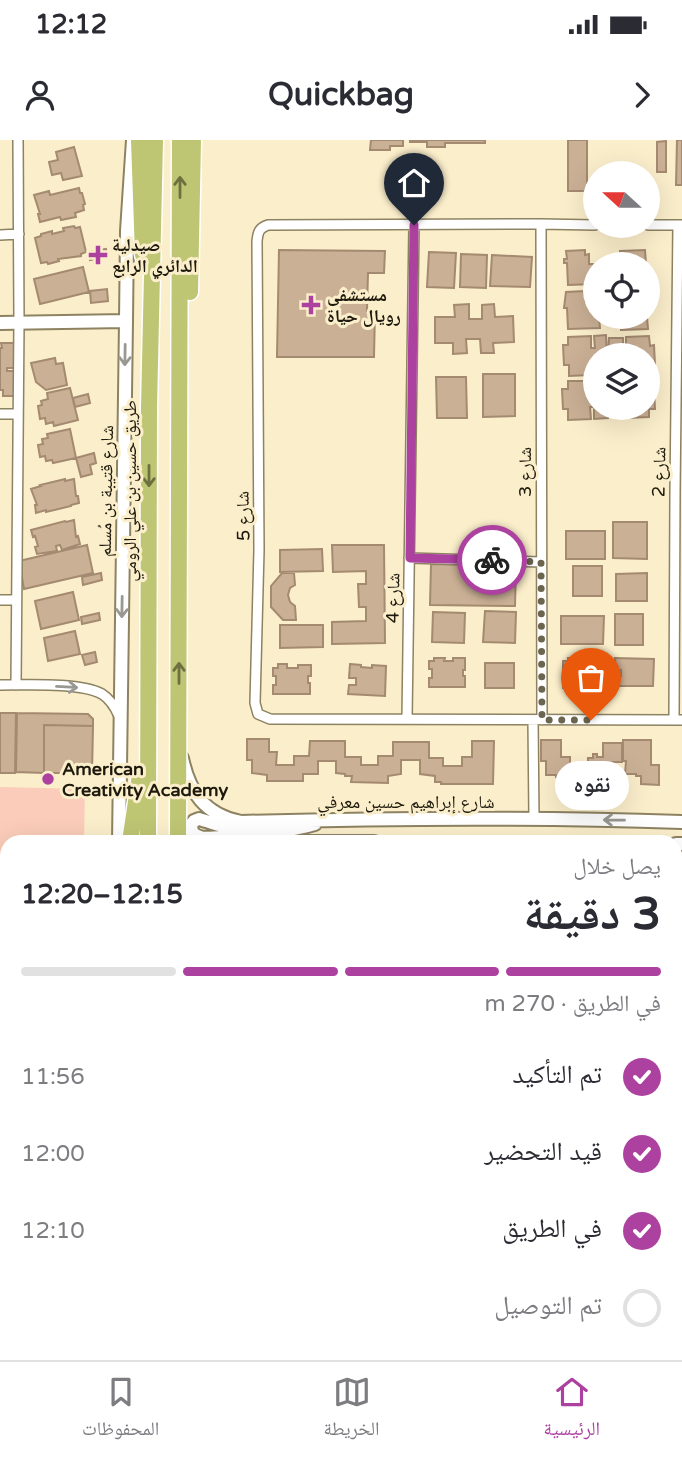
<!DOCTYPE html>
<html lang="ar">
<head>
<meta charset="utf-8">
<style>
	body { margin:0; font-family:"Varela Round","Noto Naskh Arabic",sans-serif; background:#f7f7f7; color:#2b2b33; direction:rtl; height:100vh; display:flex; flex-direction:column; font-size:26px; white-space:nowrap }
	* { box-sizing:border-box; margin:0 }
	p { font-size:23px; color:#7c7c81 }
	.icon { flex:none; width:38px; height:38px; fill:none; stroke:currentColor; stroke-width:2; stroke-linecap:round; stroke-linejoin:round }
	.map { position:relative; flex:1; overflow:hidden; direction:ltr }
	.details { position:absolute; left:0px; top:695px; width:682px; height:527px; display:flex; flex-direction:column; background:#fff; border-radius:21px 21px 0 0; box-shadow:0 7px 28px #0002; direction:rtl }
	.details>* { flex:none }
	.needle { width:46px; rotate:291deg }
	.controls { position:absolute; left:583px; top:21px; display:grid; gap:14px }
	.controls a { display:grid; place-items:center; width:77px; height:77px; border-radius:50%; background:#fff; box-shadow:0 7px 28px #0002; font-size:35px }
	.pin { position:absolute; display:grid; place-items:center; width:60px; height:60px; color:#fff; margin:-72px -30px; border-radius:50% 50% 50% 0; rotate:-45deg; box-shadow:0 0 7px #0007 }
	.pin .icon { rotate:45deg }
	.courier { position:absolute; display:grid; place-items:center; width:70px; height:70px; margin:-35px; border:5px solid #ad41a0; border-radius:50%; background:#fff; color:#222; box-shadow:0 2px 9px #0007 }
	.bubble { position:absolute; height:49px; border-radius:24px; background:#fff; box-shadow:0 7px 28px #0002; font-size:23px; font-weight:700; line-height:49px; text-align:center; direction:rtl }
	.head em { font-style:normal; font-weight:700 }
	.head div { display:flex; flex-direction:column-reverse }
	.head { display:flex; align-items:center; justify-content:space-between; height:119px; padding:0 21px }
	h1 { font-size:46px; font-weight:700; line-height:52px }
	.bar { display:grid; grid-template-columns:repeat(4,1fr); gap:10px 7px; align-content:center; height:84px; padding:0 21px }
	.bar i { height:9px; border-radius:5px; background:#e1e1e2 }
	.bar .selected { background:#ad41a0 }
	.bar p { grid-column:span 4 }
	ol { padding:0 21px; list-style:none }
	li { display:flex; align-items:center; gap:21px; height:77px }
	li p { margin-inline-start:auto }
	li .icon { padding:7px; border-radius:50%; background:#ad41a0; color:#fff; stroke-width:4 }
	li:last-child { color:#7c7c81 }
	li i { width:38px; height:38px; border:4px solid #e1e1e2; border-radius:50% }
	.status { display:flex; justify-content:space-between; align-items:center; height:49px; padding:0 35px; background:#fff; direction:ltr }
	.status svg { height:19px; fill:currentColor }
	header { display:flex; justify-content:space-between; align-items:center; height:91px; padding:0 21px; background:#fff; font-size:32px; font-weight:700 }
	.dock { display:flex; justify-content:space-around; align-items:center; height:98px; border-top:2px solid #e1e1e2; background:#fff; font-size:19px; color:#7c7c81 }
	.dock a { display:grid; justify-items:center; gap:4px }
	.dock .selected { color:#ad41a0 }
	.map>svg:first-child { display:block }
</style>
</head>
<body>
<div class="status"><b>12:12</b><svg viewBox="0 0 49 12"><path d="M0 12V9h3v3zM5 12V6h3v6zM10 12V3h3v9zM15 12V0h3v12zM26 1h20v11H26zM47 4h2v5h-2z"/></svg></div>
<header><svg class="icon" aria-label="forward" viewBox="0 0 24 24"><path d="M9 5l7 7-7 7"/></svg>Quickbag<svg class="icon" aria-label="person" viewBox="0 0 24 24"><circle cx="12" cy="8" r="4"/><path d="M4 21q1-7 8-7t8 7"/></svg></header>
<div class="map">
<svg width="682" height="1220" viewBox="0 0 682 1220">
	<rect width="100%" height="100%" fill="#fbeecb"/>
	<path fill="#faccb9" d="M0 647 85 649 84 702H7V715H0Z
		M676 1066H682V1220H585V1215L676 1214Z"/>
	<path fill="#cab095" stroke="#a48a70" stroke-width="2" d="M371 0H403V6H390V10H370Z
		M410 0H485V3H445V7H427V2H410Z
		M568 0H587V51H568Z
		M677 0H682V45H676Z
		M666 1V32H657V2Z
		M74 7 82 36 63 40 61 33 52 35 49 22 58 20 56 12Z
		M79 48 80 53H82L85 64 83 65 84 70 75 73 76 77 61 80 60 77 40 82 38 74H40L34 55 49 51 50 55Z
		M74 86 75 88 80 87 86 112 81 114V116L58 119 59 121 48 124 47 122 41 123 35 98 41 96V94L52 91V94L64 91 63 88Z
		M106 109 107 117 90 120 88 112Z
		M279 110 385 111 384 133H368L367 171H375L374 217H277Z
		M585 110V115L589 114V124H601H595V144L568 145 567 123H564V119H567L566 111Z
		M645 110 646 124H621L620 111Z
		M429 112 456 113 454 148 427 147Z
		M461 114 487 115 486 148 460 147Z
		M492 115 532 117 530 147 490 146Z
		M83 127 89 152 40 164 34 139Z
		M107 149 108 161 91 163 90 151Z
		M585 151V161H588L589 169H595V177H599L600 188 568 189 567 168H564L566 152Z
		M469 164V179H482V165L494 164 495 177 513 176 514 202 493 203 494 213H481L480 199H466L467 213 453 214V203H435V177H455L454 165Z
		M621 177H647L648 189 621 190Z
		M606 195 607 215H595V234H594L593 223 590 224V235L569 236V225H564L563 205H568V197L591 196V208H595L594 196Z
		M649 196 650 206 654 205 655 225H649V234H648V215H608L609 198H623V208H626V197Z
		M1 203H15V228H7V231H14L15 256H3V250H0V208H2Z
		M55 218 56 224 63 223 67 245 46 250 36 242 31 223Z
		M483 234H515V276L483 277Z
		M436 237H466L467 278H437Z
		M648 239H650V249H654L655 269H649V277L626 278V268H648Z
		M594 240 595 268H608V278L594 279V267H590L591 279 568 280V269H563L562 249H568V241H591L592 251H594Z
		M70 248 78 280 54 286 53 282 46 284 45 278 40 279 38 266 42 265 41 261 48 259 47 253Z
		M88 254 90 263 75 267 73 258Z
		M70 289 76 318 53 323 52 320 46 321 45 316 40 317 38 305 43 304 42 299 48 298 47 294Z
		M94 313 96 323 90 325 92 334 81 337 76 318Z
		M65 339V341L74 339 76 356H78L79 363 71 365V366L46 372V370L36 373 35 365H37L31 349 41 346 40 345Z
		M74 380 76 397 78 396 80 404 62 410 60 405 56 406 57 411 37 414 35 407 38 406 35 396 33 397 31 390 65 381 66 382Z
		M613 382H647V419L613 418Z
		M566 391H605V419H566Z
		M87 405 93 433 24 449 19 421Z
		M332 405H384L385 503 332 504V482L366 481V467H359L358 444H366V431L333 432Z
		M322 409 323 431 280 432V410Z
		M431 424 516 426 515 466 430 465Z
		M573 426H602V456H573Z
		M101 433 102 440 83 445 82 437Z
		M282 433H294L295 445 290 448 288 455 290 462 295 466 296 480H283L271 467V446Z
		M647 433V461H616V434Z
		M73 452 79 480 41 489 35 461Z
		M485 471 516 472 515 503 483 502Z
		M433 472 465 473 464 503 432 502Z
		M99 473 100 480 82 484 81 477Z
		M615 474H643V505H615Z
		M561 476H604L603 504H561Z
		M280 485H323V507L280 508Z
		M75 491 80 514 48 521 44 498Z
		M95 512 97 522 85 525 82 515Z
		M434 518H445L444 521H453V518H465V530H463V536H465V547H429V538H432V529H429V521H434Z
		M568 518H577L578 521H587V518L599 519V530H597V536H599V548H563V538H567V529H563V521H568Z
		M615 518 654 519 653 546H615V536H621V530H615Z
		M485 523H514V548H485Z
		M278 524H287V528H298V525H311V536H308V543H310V554H273V545H276V536H273V528H278Z
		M350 524 361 525V527L372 528V525L386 526 385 556 348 554 349 545H356V538H349Z
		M0 573H16L15 633H0Z
		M17 573 88 574 93 579V586L44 585V633L16 632Z
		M44 585 93 586 92 633H44Z
		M247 599H269V612H277L276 625H294V616H309L310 601H345V617H361V625H378V616H393V602H429V618H443V626H462V617H472V601H494L493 644H441V642H435V636L420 634V620H401V634L388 636V643L351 642 352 636H345V634L336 633V621H318V634H303V641H267V635L252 633V620H247Z
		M541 600H561V617H570V627L580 625V643H561V636L556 637V635H546V621H541Z
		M623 600H651V625H659V645L641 644V636H636V634H625L626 621H623Z
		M603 603H622V622H613V635H604V637H598V644H581V628H588V618H593V614H597V617H603Z
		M7 808V924L0 928V812Z
		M0 988H7V1044L0 1045Z
		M341 1215 378 1217V1220H340Z
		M428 1217H477V1220H428Z"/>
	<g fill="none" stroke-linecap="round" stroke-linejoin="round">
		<g stroke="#8d8261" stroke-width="12">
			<path id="minor" d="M541 84 542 580
				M595 85 541 84 268 85C259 88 258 92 257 101L259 410 255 563 258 574 270 579 682 580
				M648 85H682
				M0 95 19 94
				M0 274H18
				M409 418 541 422
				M0 460H16
				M0 545C25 545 81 542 102 554 110 559 115 567 119 576
				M16 545 19 182 18 0
				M407 579 414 85
				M533 580 534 679
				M674 580 675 353 678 85
				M0 958H7
				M0 970H7
				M0 1066 7 1067
				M0 1158 7 1155
				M249 1220 250 1214
				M406 1220V1214
				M564 1220V1214"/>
		</g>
		<g stroke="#8d8261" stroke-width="16">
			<path id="tertiary" d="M0 183 126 181
				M182 618C189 652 205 675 241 682 388 678 535 677 682 682
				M248 701C240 699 233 697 225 697 213 696 201 702 192 692L191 685 194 681 199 679C210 682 220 686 231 688 257 693 290 692 315 684
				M119 702 126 181 127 91 133 0
				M246 702H374
				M676 704H682
				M117 1220V1214"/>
		</g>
		<g stroke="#fff" stroke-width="19">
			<path id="trunk" d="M139 0 143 115
				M190 152 193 0
				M130 702 140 635
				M148 702 149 268 155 0
				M178 702 180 0
				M179 1214V1220
				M143 1220V1214"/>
		</g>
		<use href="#minor" stroke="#fff" stroke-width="9"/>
		<use href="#tertiary" stroke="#fff" stroke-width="12"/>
		<use href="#trunk" stroke="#bec674" stroke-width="16"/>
	</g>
	<defs><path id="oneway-shaft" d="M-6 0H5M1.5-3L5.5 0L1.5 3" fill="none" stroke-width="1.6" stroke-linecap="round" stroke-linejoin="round" transform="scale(1.75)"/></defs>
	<g stroke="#6e7040">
		<use href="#oneway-shaft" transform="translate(180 47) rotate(-90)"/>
		<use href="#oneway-shaft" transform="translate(149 336) rotate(90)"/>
		<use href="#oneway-shaft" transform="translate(179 533) rotate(-90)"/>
	</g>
	<g stroke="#999892">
		<use href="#oneway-shaft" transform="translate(125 215) rotate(91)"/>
		<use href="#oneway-shaft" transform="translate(122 467) rotate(91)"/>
		<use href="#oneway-shaft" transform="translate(67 547) rotate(3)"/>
		<use href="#oneway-shaft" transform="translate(614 680) rotate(-179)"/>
	</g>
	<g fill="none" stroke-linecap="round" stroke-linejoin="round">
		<path stroke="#6b644f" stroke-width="7" stroke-dasharray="0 12.6" d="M492 420 541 422 542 580H591"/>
		<path stroke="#ad41a0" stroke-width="9" d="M414 85 410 418 492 420"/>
	</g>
	<g fill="#ad41a0" stroke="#fbeecb" stroke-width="2.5">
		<path d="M94.5 104.5h7v7h7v7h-7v7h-7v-7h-7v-7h7z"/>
		<path d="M307.5 154.5h7v7h7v7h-7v7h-7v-7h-7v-7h7z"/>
		<circle cx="48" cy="639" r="7"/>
	</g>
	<g text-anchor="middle" stroke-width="6" stroke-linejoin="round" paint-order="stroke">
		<g font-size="18" font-weight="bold" fill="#1d190c" stroke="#fbeecb" text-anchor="start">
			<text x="112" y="111">صيدلية<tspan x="112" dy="21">الدائري الرابع</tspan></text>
			<text x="327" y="161">مستشفى<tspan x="327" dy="21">رويال حياة</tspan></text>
			<text x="62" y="635">American<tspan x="62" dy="21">Creativity Academy</tspan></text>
		</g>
		<g font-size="18" fill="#1d190c" stroke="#fbeecb">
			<text transform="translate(525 332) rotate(-90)" y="6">شارع 3</text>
			<text transform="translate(659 332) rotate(-89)" y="6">شارع 2</text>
			<text transform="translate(106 351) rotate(-89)" y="6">شارع قتيبة بن مُسلم</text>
			<text transform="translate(130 351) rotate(-90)" y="6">طريق حسين بن علي الرومي</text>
			<text transform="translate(243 376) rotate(-91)" y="6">شارع 5</text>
			<text transform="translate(393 458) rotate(-89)" y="6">شارع 4</text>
			<text x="406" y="668">شارع إبراهيم حسين معرفي</text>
		</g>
	</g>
</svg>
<div class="controls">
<a><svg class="needle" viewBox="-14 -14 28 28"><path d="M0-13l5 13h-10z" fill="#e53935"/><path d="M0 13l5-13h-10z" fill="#7c7c81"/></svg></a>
<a><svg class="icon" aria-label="locate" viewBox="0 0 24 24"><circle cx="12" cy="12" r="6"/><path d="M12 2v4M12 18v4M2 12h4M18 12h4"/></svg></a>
<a><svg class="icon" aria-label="layers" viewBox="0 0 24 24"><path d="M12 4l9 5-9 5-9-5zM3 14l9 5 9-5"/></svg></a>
</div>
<div class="pin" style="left:591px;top:580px;background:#ea580c"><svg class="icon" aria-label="bag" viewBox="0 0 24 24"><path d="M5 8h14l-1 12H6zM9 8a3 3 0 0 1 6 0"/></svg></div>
<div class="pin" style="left:414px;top:85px;background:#1f2937"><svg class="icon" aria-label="home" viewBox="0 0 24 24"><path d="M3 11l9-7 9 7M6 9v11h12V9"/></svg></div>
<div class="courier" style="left:492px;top:420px"><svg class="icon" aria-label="bike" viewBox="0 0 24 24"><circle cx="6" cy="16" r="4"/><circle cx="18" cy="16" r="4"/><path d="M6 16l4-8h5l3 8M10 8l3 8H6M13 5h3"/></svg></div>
<div class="bubble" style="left:555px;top:621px;width:74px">نقوه</div>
<section class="details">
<div class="head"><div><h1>3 دقيقة</h1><p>يصل خلال</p></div><em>12:15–12:20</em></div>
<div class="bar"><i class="selected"></i><i class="selected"></i><i class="selected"></i><i></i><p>في الطريق · 270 m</p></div>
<ol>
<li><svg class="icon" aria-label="check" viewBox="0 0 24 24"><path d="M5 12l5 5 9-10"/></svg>تم التأكيد<p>11:56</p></li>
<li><svg class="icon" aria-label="check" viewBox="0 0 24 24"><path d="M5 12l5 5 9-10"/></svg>قيد التحضير<p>12:00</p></li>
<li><svg class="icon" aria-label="check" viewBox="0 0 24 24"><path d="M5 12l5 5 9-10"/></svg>في الطريق<p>12:10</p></li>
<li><i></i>تم التوصيل</li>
</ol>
</section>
</div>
<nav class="dock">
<a class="selected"><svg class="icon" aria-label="home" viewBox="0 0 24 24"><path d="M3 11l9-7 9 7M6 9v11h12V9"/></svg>الرئيسية</a>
<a><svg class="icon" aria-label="map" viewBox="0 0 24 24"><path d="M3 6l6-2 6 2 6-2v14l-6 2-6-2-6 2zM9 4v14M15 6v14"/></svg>الخريطة</a>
<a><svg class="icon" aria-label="saved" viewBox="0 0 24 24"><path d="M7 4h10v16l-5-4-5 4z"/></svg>المحفوظات</a>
</nav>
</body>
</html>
